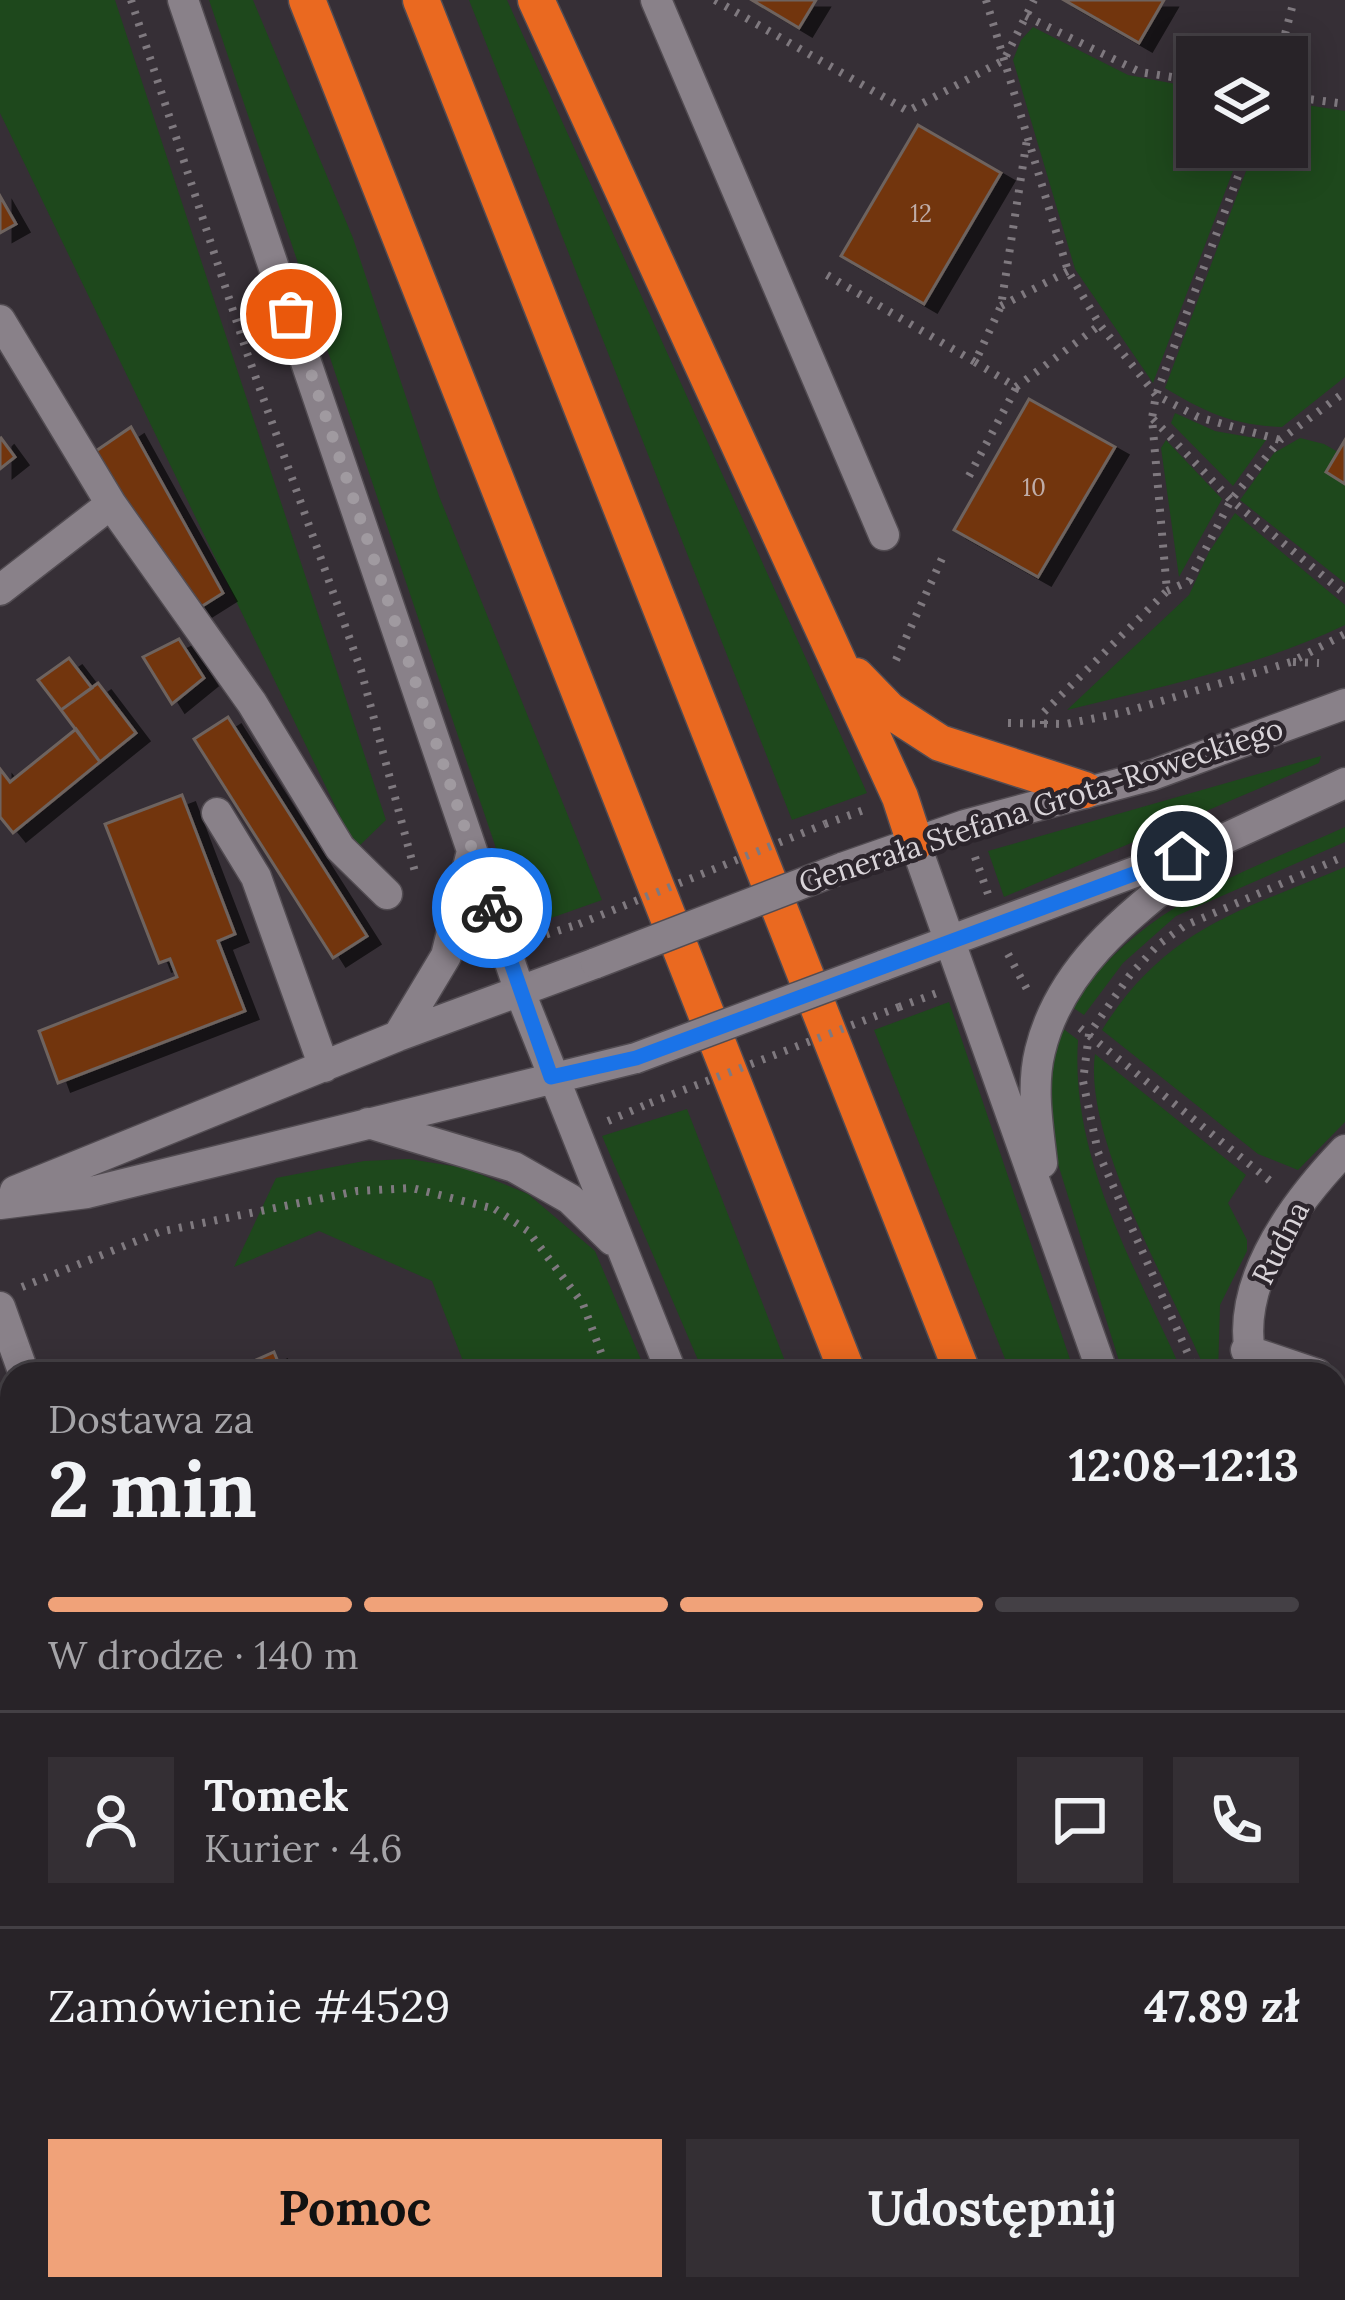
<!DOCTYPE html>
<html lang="pl">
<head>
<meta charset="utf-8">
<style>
	body { margin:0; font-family:Lora,serif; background:#342f34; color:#f1f3f6; height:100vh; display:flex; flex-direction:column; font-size:45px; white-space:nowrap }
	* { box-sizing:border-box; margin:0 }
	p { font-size:39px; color:#a5a4a8 }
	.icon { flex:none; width:66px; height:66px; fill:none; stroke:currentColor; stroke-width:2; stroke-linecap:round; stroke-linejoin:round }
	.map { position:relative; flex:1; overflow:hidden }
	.side { position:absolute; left:0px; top:1362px; width:1347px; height:939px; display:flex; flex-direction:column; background:#282328; border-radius:36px 36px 0 0; box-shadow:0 6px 30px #0003,0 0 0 3px #444045 }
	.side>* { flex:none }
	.buttons { position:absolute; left:1176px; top:36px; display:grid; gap:24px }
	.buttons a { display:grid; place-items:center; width:132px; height:132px; border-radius:0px; background:#282328; box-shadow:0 6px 30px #0003,0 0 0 3px #444045; font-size:60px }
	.pin { position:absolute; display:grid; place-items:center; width:102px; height:102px; color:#fff; margin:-51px; border:6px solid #fff; border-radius:50%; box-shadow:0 3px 12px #0007 }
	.courier { position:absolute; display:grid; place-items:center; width:120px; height:120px; margin:-60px; border:9px solid #1a73e8; border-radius:50%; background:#fff; color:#222; box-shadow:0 3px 15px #0007 }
	.head em { font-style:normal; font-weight:700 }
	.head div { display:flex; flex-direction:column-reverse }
	.head { display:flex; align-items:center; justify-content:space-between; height:204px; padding:0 48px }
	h1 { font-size:78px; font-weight:700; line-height:90px }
	.bar { display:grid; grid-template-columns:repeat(4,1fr); gap:18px 12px; align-content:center; height:144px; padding:0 48px }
	.bar i { height:15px; border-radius:9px; background:#444045 }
	.bar .active { background:#f0a279 }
	.bar p { grid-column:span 4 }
	.line { display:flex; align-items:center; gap:30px; padding:0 48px; border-top:3px solid #444045 }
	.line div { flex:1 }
	.round { display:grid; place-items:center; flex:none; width:126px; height:126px; border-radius:0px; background:#342f34 }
	.primary-button { display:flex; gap:24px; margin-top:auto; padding:24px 48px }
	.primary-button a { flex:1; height:138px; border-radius:0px; background:#f0a279; color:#111; font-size:48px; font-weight:700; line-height:138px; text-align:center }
	.primary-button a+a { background:#342f34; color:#f1f3f6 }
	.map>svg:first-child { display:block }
</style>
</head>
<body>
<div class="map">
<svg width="1345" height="2300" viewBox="0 0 1345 2300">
	<defs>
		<filter id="shadow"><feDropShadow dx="13" dy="8" stdDeviation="0" flood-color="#0009"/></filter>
	</defs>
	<rect width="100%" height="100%" fill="#362f36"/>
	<path fill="#1e481c" d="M0 0H115L386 820 356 849 0 113Z
		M209 0H253L353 238 439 496 602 900 523 928Z
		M469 0H507L867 793 792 820Z
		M1033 27 1128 75 1197 88V147H1242L1153 383 1075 269 1013 60 1021 40Z
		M1287 102 1345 111V377L1282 427C1232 425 1207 413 1165 388L1255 147H1287Z
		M1175 413 1215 431 1266 440 1233 486 1171 423Z
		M1300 438 1324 444 1338 452 1326 472 1345 484V583L1240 500 1274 453Z
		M1166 440 1222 499 1179 577 1161 448Z
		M1235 513 1345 605V625C1257 667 1161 687 1067 710L1189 595 1209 552Z
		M1321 756 1319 763 1004 897 988 851Z
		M1345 827V842L1176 916 1123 963 1084 1015 1072 1007C1138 905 1239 875 1345 827Z
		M1345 867V1122L1298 1170 1258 1154 1102 1030C1166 928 1240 911 1345 867Z
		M949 1002 1075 1374H1011L874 1030Z
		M1061 1027 1078 1040C1070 1160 1136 1267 1183 1374H1123L1050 1138 1046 1087Z
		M1095 1054 1246 1175 1228 1203 1247 1240V1251L1220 1305 1218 1374H1207C1173 1292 1083 1139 1095 1054Z
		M687 1109 790 1374H704L602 1136Z
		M409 1159 465 1168 528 1194 595 1251 647 1374H468L432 1281 319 1231 234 1267 276 1178 364 1161Z
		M1335 1770 1345 1800V2121L1335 2072Z
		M821 2289H979L982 2300H826Z"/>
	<path fill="#723611" stroke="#6e645f" stroke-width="3" filter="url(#shadow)" d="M752 0H816L799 28Z
		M1064 0H1164L1139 43Z
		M918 125 1001 173 924 304 841 256Z
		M0 196 16 224 0 233Z
		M1029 399 1115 447 1038 577 954 530Z
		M131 427 223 593 196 610 93 453Z
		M1 438 15 457 0 469V439Z
		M1345 440V484L1326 472Z
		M179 639 204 678 172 704 143 657Z
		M69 658 92 688 61 710 38 680Z
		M98 683 136 733 100 762 61 710Z
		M228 717 367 936 333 958 194 739Z
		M76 729 100 762 13 833 0 817V769L10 782Z
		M182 795 235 934 218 941 245 1011 58 1083 39 1031 177 977 170 959 159 963 105 824Z
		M274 1352 283 1374H225Z
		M12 1855V1952L0 1932V1862Z
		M0 1932 12 1952V2182L0 2162Z
		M0 2248 12 2268V2289L25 2290 9 2300H0Z
		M76 2289H220L227 2300H83Z
		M220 2289H363L370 2300H227Z"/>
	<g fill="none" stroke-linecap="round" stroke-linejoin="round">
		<g stroke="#524c52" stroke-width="33">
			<path id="minor" d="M183 0 520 992 672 1374
				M656 0 884 535
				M0 320 111 504 252 703 340 848 387 894
				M0 590 111 504
				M217 813 256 877 324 1067
				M915 843 1103 1374
				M842 868 965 825 1152 775 1345 704
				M882 966 1226 838 1345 783
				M398 1036 446 956 472 851
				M368 1123 514 1167 570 1199 612 1240
				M1042 1163C1038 1126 1031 1087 1040 1051 1061 964 1133 912 1199 860
				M15 1191 398 1036 596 963
				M0 1204 87 1193 636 1058
				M0 1307 24 1374
				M1246 1350 1317 1374
				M1256 1374C1225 1294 1292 1205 1345 1150
				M1335 1584 1345 1611
				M0 1730 12 1725
				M1335 2168 1345 2205
				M512 2289 519 2300
				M1007 2289 1010 2300"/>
		</g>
		<g stroke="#524c52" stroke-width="39">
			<path id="highway" d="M307 0 848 1374
				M421 0 963 1374
				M536 0 900 797 915 843
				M856 676 889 710 940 743 1085 790
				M1044 2289 1045 2300
				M1128 2289 1130 2300
				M1242 2289 1244 2300
				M1308 2289 1311 2300"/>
		</g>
		<path stroke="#7f797f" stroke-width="8" stroke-dasharray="3 9" stroke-linecap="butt" d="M131 0 247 353 361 670 415 872
			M715 0 908 111 1004 60 1034 0
			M986 0 1068 271 1100 325 1156 395 1198 417 1280 440
			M1026 16 1140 72 1197 81
			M1279 57 1294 0
			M1287 96 1345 104
			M827 275 975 362 1001 306 1027 139
			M1001 306 1068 271
			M975 362 1016 387 1100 325
			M1153 419 1231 500 1345 594
			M969 476 1016 388
			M1167 591 1189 581 1231 500 1280 440 1345 392
			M896 660 944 554
			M1293 662 1319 663
			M1008 723 1066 724 1125 712 1291 662 1345 634
			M1044 724V712L1167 591 1152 418 1156 395 1249 147
			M825 824 864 810
			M975 857 988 894
			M535 938 579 924
			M1008 954 1029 993
			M899 1007 937 993
			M1080 1028 1274 1184
			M608 1121 650 1103
			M495 1209 528 1231 583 1304 609 1374
			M22 1287 159 1232 357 1191 412 1188 495 1209
			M1197 1374 1098 1152 1083 1081 1089 1034 1130 975 1158 945 1184 926 1345 856
			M1335 1737 1345 1767
			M862 2289 866 2300"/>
		<use href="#minor" stroke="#898189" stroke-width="30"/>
		<use href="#highway" stroke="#ea6920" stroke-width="36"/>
		<g stroke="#524c52" stroke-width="33" stroke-linecap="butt">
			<path id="minor-bridge" d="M596 963 842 868
				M636 1058 882 966"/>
		</g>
		<path stroke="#7f797f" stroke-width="8" stroke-dasharray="3 9" stroke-linecap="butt" d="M579 924 825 824
			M650 1103 899 1007"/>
		<use href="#minor-bridge" stroke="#898189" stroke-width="30"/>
	</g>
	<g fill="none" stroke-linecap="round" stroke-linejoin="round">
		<path stroke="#a09aa0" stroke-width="12" stroke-dasharray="0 21.6" d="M291 314 492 908"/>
		<path stroke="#1a73e8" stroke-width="15" d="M492 908 551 1077 636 1058 1182 856"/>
	</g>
	<g text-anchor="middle" stroke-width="9" stroke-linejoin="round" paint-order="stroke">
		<g font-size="24" fill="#bfaca7">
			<text x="921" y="222">12</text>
			<text x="1034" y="496">10</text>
		</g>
		<g font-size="30" fill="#d9d4d9" stroke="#2c252c">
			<text transform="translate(1041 806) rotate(-18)" y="10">Generała Stefana Grota-Roweckiego</text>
			<text transform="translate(1281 1243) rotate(-63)" y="10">Rudna</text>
		</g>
	</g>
</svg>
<div class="buttons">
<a><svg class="icon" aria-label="layers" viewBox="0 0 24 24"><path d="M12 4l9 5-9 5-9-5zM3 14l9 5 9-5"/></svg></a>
</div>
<div class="pin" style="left:291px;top:314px;background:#ea580c"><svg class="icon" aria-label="bag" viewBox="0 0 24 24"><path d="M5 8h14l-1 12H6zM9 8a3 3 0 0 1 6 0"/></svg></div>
<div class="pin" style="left:1182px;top:856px;background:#1f2937"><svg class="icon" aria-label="home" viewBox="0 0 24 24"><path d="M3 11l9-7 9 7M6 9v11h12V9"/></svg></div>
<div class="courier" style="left:492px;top:908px"><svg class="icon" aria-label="bike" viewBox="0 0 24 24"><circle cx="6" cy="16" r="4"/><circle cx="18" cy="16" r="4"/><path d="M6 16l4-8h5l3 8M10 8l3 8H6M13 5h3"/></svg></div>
<section class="side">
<div class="head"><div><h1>2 min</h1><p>Dostawa za</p></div><em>12:08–12:13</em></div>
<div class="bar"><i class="active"></i><i class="active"></i><i class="active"></i><i></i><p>W drodze · 140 m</p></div>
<div class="line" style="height:216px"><a class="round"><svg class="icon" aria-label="person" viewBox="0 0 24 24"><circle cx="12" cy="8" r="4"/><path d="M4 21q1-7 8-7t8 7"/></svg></a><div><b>Tomek</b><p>Kurier · 4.6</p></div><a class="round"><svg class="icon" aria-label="chat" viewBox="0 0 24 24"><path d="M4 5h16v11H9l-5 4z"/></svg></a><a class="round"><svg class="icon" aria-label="phone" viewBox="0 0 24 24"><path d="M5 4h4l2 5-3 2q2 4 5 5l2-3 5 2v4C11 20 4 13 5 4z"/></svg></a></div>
<div class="line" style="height:156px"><div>Zamówienie #4529</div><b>47.89 zł</b></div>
<div class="primary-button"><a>Pomoc</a><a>Udostępnij</a></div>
</section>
</div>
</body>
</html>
